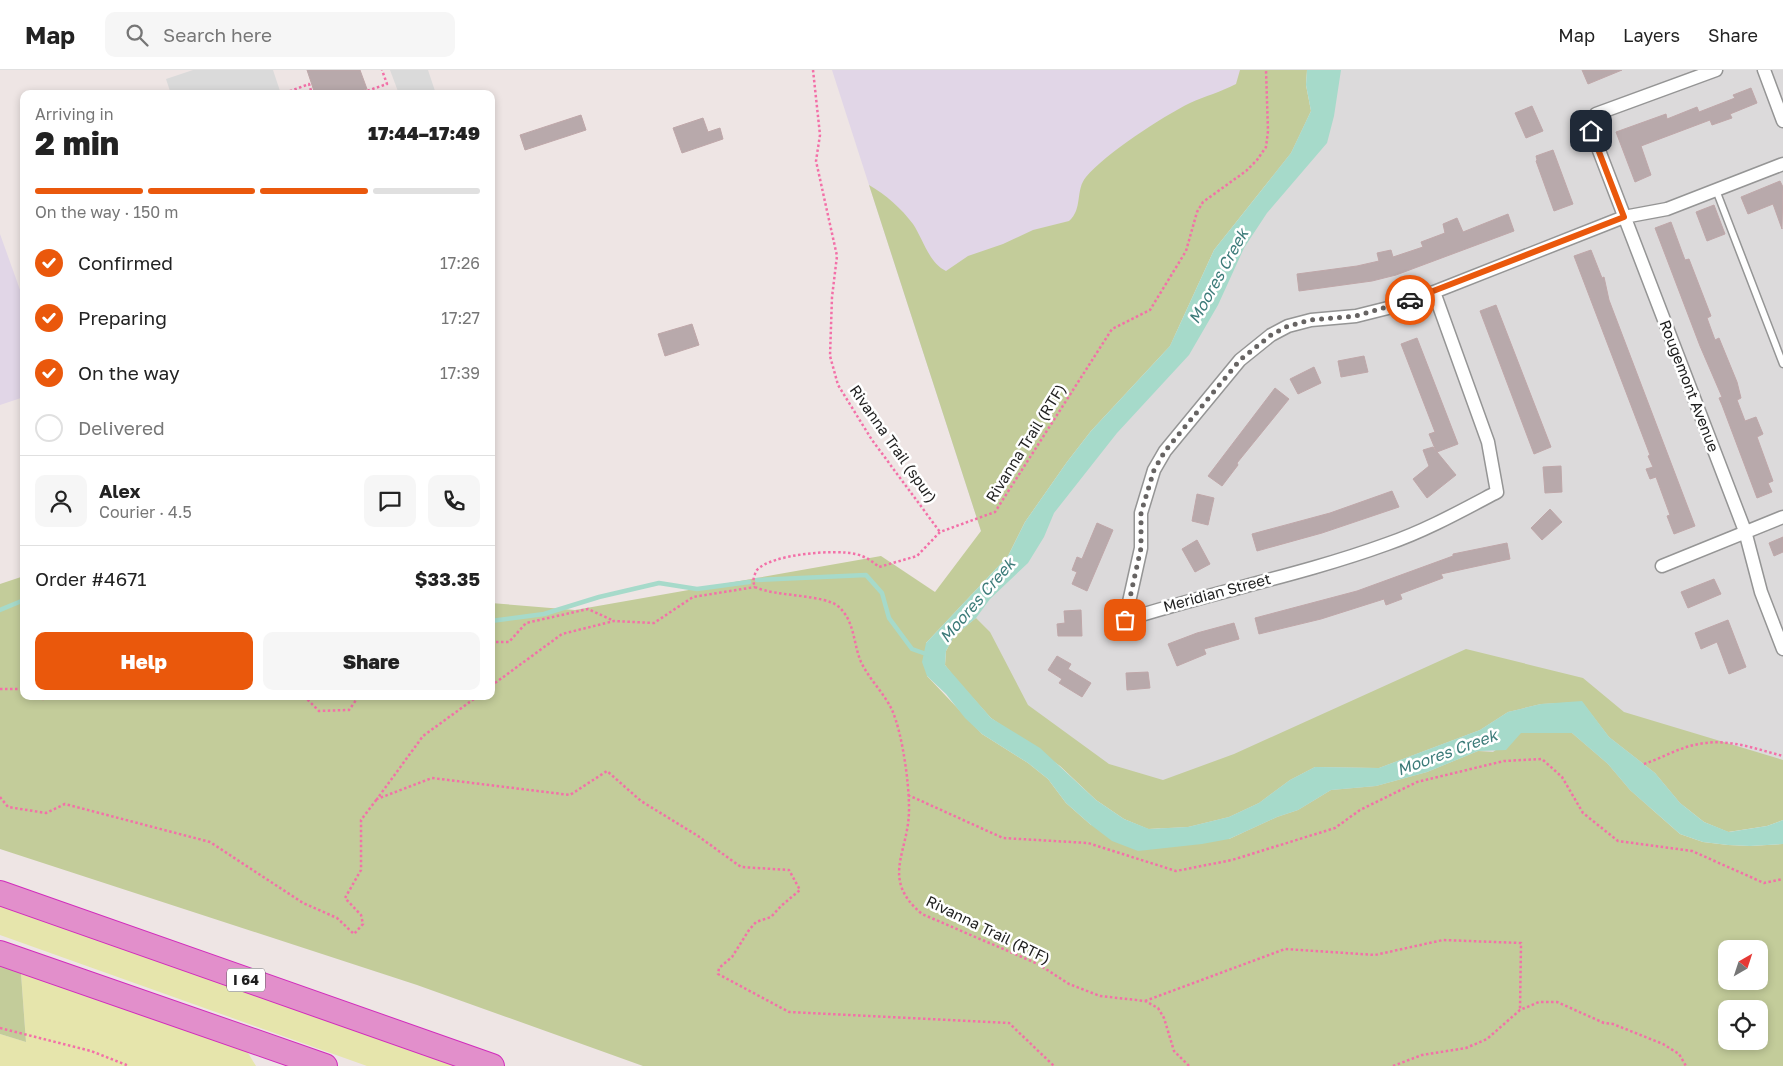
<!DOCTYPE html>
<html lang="en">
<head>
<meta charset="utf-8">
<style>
	body { margin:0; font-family:"Golos Text",sans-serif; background:#f6f6f6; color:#222; height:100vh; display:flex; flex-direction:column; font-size:19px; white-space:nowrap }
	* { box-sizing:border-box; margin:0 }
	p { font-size:16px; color:#767676 }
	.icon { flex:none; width:28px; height:28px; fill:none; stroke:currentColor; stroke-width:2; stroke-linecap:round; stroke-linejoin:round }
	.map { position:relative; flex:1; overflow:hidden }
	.drawer { position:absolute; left:20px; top:20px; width:475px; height:610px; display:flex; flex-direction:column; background:#fff; border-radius:10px; box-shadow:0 2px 8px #0003 }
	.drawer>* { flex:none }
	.needle { width:32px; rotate:39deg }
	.buttons { position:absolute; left:1718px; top:870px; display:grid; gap:10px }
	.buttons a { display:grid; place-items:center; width:50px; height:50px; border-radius:10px; background:#fff; box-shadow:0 2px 8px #0003; font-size:25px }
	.pin { position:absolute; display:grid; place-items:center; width:42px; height:42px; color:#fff; margin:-21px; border-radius:10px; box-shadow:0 2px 8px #0006 }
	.courier { position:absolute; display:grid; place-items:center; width:50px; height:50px; margin:-25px; border:4px solid #ea580c; border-radius:50%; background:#fff; color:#222; box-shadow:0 1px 6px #0007 }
	.summary em { font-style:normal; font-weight:800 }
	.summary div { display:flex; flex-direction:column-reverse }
	.summary { display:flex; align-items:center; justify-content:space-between; height:85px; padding:0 15px }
	h1 { font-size:32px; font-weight:800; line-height:38px }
	.bar { display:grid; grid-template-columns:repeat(4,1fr); gap:8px 5px; align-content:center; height:60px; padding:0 15px }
	.bar i { height:6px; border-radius:4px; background:#e0e0e0 }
	.bar .active { background:#ea580c }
	.bar p { grid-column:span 4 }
	.line { display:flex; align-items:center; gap:12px; padding:0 15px; border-top:1px solid #e0e0e0 }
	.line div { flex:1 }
	.round { display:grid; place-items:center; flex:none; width:52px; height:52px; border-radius:10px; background:#f6f6f6 }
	ol { padding:0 15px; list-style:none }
	li { display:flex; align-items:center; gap:15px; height:55px }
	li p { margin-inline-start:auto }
	li .icon { padding:5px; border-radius:50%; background:#ea580c; color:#fff; stroke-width:4 }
	li:last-child { color:#767676 }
	li i { width:28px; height:28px; border:2px solid #e0e0e0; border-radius:50% }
	.primary-button { display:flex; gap:10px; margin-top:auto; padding:10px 15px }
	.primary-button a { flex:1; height:58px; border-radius:10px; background:#ea580c; color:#fff; font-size:20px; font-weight:800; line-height:58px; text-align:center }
	.primary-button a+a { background:#f6f6f6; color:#222 }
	header { display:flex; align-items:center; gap:30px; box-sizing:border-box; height:70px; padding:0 25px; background:#fff; border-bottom:1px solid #e0e0e0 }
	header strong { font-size:24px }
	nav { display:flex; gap:28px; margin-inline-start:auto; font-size:18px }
	.search { width:350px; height:45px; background:#f6f6f6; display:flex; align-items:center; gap:12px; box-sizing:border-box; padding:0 18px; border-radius:10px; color:#767676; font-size:19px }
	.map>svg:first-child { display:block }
</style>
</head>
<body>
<header>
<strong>Map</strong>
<div class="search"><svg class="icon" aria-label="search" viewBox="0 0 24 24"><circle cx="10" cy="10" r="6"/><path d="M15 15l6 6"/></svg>Search here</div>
<nav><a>Map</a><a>Layers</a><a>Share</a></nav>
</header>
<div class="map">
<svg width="1783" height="996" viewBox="0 0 1783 996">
	<rect width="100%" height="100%" fill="#eee5e4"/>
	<path fill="#dcdadb" d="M1337 0H1783V750L1672 735 1171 768 943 574 1131 337Z"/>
	<path fill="#e1d6e7" d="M832 0H1280L981 461 869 115Z
		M0 164 24 231V327L0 335Z"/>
	<path fill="#e6e5ac" d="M0 830 476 996H367L0 865Z
		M20 890 237 965 256 996H0V964L26 972Z"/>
	<path fill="#c3cc9a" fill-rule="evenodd" d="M1240 0H1307L1306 15 1311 41 1291 83 1214 180 1170 276 1091 361 1067 392 1025 452 1008 486 926 573 927 606 982 664 1028 693 1048 709 1066 733 1091 755 1229 769 1277 747 1298 740 1331 720 1376 716 1427 702 1478 681 1493 682 1520 663H1572L1608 694 1630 720 1680 764 1703 772 1728 775 1750 776 1783 774V996H643L417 915 0 779V514L24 506V626H491V533L575 540 881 486 935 522 981 461 869 115C885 124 902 139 913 154 923 169 929 193 946 201L968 186 1003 174 1033 160 1069 151C1083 139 1075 120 1086 107 1106 83 1162 47 1190 33 1205 26 1221 22 1236 14ZM1726 879H1759V911H1726ZM1726 939H1759V971H1726Z
		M976 548 990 562 1028 635 1109 694 1163 710 1234 684 1466 579 1583 608 1624 642 1783 690V750L1767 756 1728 762 1704 752 1680 733 1655 703 1609 667 1582 632 1541 634 1508 642 1480 660 1379 698 1315 697 1290 710 1259 733 1229 747 1188 757 1148 759 1124 749 1096 730 1060 696 991 648 955 608 945 595 946 581 954 566Z
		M0 883 20 890 26 972 0 964Z"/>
	<path fill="#dadada" d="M193 0H273L281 24H171L166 9Z
		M390 0H428L436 24H399Z"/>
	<path fill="#a6daca" d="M1307 0H1341L1334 46 1327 73 1267 143 1244 178 1218 235 1189 285 1117 363 1054 443 1044 467 1028 493 990 529 976 548 954 566 946 581 945 595 991 648 1040 678 1096 730 1124 749 1149 759 1188 757 1229 747 1259 733 1290 710 1315 697 1379 698 1480 660 1508 642 1541 634 1582 631 1609 667 1655 703 1680 733 1704 752 1729 762 1767 756 1783 750V774L1750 776 1728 775 1703 772 1680 764 1630 720 1608 694 1572 663H1521L1506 680 1478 681 1427 702 1376 716 1331 720 1298 740 1277 747 1229 769 1202 774 1138 781 1112 771 1091 755 1066 733 1048 709 1028 693 982 664 965 648 946 624 927 606 922 592 926 573 1008 486 1025 452 1067 392 1091 361 1170 276 1214 180 1291 83 1311 41 1306 15Z"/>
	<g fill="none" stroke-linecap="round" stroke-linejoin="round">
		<path stroke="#a6daca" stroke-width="4.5" d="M757 510 866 505 882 523 889 548 912 579 929 585
			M0 540 24 530
			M491 551 544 544 599 527 659 513 697 519 749 512"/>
	</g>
	<path fill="#b8a9ab" stroke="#bfa7a9" d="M307 0H360L367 19 351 24H315Z
		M1582 0H1622L1588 14Z
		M1751 18 1757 33 1730 44 1732 48 1712 55 1710 50 1641 76 1651 105 1635 112 1616 62 1666 44 1667 49 1697 37 1699 42 1735 28 1733 25Z
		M1532 36 1543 61 1526 68 1515 43Z
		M581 45 586 60 525 80 520 65Z
		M703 48 708 62 720 58 723 69 682 83 673 58Z
		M1553 80 1573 134 1554 141 1536 91 1537 90 1536 86Z
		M1780 111 1783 117 1782 159 1773 134 1748 144 1741 127Z
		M1714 135 1725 164 1707 171 1696 142Z
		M1508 144 1514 161 1396 205 1372 211 1299 221 1297 204 1357 196 1379 191 1377 183 1391 180 1393 187 1423 177 1421 172 1445 163 1443 154 1457 148 1463 162Z
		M1671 152 1685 190 1689 189 1711 246 1707 248 1715 270 1719 268 1737 312 1741 328 1737 330 1745 351 1756 347 1763 364 1757 367 1773 411 1768 413 1772 422 1757 428 1722 335 1719 328 1722 327 1700 276 1655 158Z
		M1591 180 1602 208 1604 207 1609 230 1695 456 1674 464 1667 446 1670 445 1656 407 1650 409 1646 399 1653 397 1648 386 1650 385 1574 186Z
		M1496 235 1551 377 1534 384 1480 241Z
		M692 254 699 275 665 286 658 264Z
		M1417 268 1458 374 1437 382 1456 405 1427 428 1413 409 1429 396 1423 380 1433 377 1436 381 1429 364 1435 362 1401 274Z
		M1364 286 1368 302 1341 307 1338 291Z
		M1314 297 1321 313 1298 324 1290 309Z
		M1275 318 1289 329 1237 393 1238 395 1222 416 1208 406Z
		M1561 396 1562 422 1545 423 1543 397Z
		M1392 421 1399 437 1322 463 1257 481 1252 464 1330 443Z
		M1197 424 1214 428 1208 455 1192 451Z
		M1550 439 1562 452 1542 470 1531 458Z
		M1097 453 1113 460 1087 521 1072 514 1077 502 1072 500 1077 487 1082 489Z
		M1783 467V482L1774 486 1769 473Z
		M1197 470 1210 494 1195 502 1182 479Z
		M1507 473 1510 489 1441 504 1443 508 1400 524 1402 529 1386 535 1384 529 1321 549 1259 564 1255 548 1357 521 1453 486V484Z
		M1714 509 1721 524 1688 538 1681 522Z
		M1081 540 1082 566H1058L1057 554 1065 553 1064 541Z
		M1728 550 1746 597 1729 604 1717 572 1701 579 1695 563Z
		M1234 553 1239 569 1204 579 1206 584 1177 596 1168 574 1197 563Z
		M1057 586 1071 594 1068 599 1091 613 1082 627 1059 613 1062 609 1048 600Z
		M1148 602 1150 618 1127 620 1126 603Z"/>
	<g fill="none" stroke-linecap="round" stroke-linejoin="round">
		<g stroke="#959595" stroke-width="9">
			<path id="service" d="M1716 120 1783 294"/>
		</g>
		<g stroke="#959595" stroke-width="15">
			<path id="minor" d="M1716 0 1596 44 1590 57 1745 461 1761 522 1783 579
				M1764 0 1783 51
				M1434 222 1488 372 1497 422C1461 441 1425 461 1387 474 1302 505 1212 522 1125 550L1141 478V443L1154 400 1165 381 1240 290 1271 265 1288 256 1311 250 1356 246 1388 238Z
				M1434 222 1624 147 1667 139 1783 94
				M1662 496 1783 447"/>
		</g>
		<g stroke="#d12cbc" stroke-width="26">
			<path id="motorway" d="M0 823 492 996
				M0 883 325 996"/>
		</g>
		<path stroke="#f370a8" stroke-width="2.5" stroke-dasharray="2.5 2.5" stroke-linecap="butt" d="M813 0 820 65 816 91 837 186 832 227 830 286 838 315 872 370 940 462
			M285 23 309 14 312 24
			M358 24 387 14 382 0
			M491 572H509L526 553 588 539 612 550
			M491 616 562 564 614 551 654 553 693 527 755 517
			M0 619H24
			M38 626 43 629 48 626
			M304 626 319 641 349 640 359 626
			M478 626 423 666 377 729 432 708 570 725 607 701 641 731 698 766 741 797 789 800 800 820 781 836 771 847 756 852 749 860 732 887 719 898 718 904 789 942 1009 953 1054 996
			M1644 694C1662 688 1680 677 1699 674 1728 668 1756 679 1783 686
			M908 725 1003 768 1088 773 1176 801 1232 790 1335 758 1360 740 1417 712 1504 691 1542 689 1562 707 1583 743 1618 771 1692 781 1764 813 1783 809
			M0 727 8 737 46 743 65 734 210 772 303 833 337 848 354 864 363 854 361 845 345 828 361 800V750L377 729
			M1145 931 1285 879 1375 885 1443 870 1521 873 1520 940
			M0 958 91 981 129 996
			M1189 996 1174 981 1164 948 1158 938 1145 931 1100 926 1069 914 1038 894 922 844C879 808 910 782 909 737 909 712 902 662 892 640 884 623 869 609 861 592 853 573 855 552 839 537 825 524 776 527 755 517L753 511C754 508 755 502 757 500 771 484 836 479 855 484 865 486 872 491 879 497L917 486 940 462 995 442 1112 259 1150 240 1186 181 1197 142 1203 132 1246 101 1257 90 1266 77 1268 61 1266 0
			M1393 996 1422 985 1466 978 1487 969 1520 940 1539 932H1557L1604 953 1613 954 1663 974 1679 984 1686 996"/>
		<use href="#service" stroke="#fff" stroke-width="6"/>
		<use href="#minor" stroke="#fff" stroke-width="12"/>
		<use href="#motorway" stroke="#e28fcb" stroke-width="24"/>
	</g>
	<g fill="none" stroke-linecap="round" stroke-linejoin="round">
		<path stroke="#676463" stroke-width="5" stroke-dasharray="0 9" d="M1125 550 1141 478V443L1154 400 1165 381 1240 290 1271 265 1288 256 1311 250 1356 246 1410 230"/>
		<path stroke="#ea580c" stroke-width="6" d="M1410 230 1624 147 1591 61"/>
	</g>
	<g text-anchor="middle" stroke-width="5" stroke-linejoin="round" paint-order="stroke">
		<rect fill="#fff" stroke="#626262" stroke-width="1" x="227" y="898.5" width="38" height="23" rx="4"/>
		<g font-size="14" font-weight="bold" fill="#1e1e1e">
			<text x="246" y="915">I 64</text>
		</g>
		<g font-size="15" fill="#1e1e1e" stroke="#fff">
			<text transform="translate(1689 316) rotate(69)" y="5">Rougemont Avenue</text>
			<text transform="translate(1026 373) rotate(-58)" y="5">Rivanna Trail (RTF)</text>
			<text transform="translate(893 374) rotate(55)" y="5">Rivanna Trail (spur)</text>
			<text transform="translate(1217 523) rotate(-15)" y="5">Meridian Street</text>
			<text transform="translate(988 860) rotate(26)" y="5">Rivanna Trail (RTF)</text>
		</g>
		<g font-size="16" font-style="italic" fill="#3c7b79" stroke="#fff">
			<text transform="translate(1218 206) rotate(-61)" y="6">Moores Creek</text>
			<text transform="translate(977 530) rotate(-49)" y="6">Moores Creek</text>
			<text transform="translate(1447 682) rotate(-20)" y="6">Moores Creek</text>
		</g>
	</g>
</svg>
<div class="buttons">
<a><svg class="needle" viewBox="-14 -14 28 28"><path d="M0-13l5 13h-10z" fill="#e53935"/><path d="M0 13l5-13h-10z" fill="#767676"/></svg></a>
<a><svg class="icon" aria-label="locate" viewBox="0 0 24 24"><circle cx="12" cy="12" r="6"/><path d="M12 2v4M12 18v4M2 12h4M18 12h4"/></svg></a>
</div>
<div class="pin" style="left:1125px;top:550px;background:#ea580c"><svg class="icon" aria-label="bag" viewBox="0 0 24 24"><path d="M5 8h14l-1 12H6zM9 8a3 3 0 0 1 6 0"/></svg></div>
<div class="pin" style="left:1591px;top:61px;background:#1f2937"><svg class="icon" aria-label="home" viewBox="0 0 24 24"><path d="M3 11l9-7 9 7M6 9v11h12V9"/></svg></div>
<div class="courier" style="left:1410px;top:230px"><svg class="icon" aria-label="car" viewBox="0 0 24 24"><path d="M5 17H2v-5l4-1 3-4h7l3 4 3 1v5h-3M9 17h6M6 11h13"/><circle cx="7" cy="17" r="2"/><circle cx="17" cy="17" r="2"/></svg></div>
<section class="drawer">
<div class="summary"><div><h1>2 min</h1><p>Arriving in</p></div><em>17:44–17:49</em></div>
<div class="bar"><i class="active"></i><i class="active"></i><i class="active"></i><i></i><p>On the way · 150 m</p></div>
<ol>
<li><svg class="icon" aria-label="check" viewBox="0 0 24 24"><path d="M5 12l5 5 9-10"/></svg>Confirmed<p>17:26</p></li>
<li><svg class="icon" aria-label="check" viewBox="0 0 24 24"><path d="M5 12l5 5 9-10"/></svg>Preparing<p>17:27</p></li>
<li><svg class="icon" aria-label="check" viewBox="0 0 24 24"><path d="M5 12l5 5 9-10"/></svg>On the way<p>17:39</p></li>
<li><i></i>Delivered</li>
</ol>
<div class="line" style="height:90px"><a class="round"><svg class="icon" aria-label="person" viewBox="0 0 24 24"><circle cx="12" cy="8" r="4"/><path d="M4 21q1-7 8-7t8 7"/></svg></a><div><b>Alex</b><p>Courier · 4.5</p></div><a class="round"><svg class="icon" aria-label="chat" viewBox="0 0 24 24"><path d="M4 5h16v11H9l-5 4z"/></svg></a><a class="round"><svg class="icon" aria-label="phone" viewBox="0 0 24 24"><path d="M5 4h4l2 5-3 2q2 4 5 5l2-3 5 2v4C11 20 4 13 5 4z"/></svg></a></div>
<div class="line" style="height:65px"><div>Order #4671</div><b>$33.35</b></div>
<div class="primary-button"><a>Help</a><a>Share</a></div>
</section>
</div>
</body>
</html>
